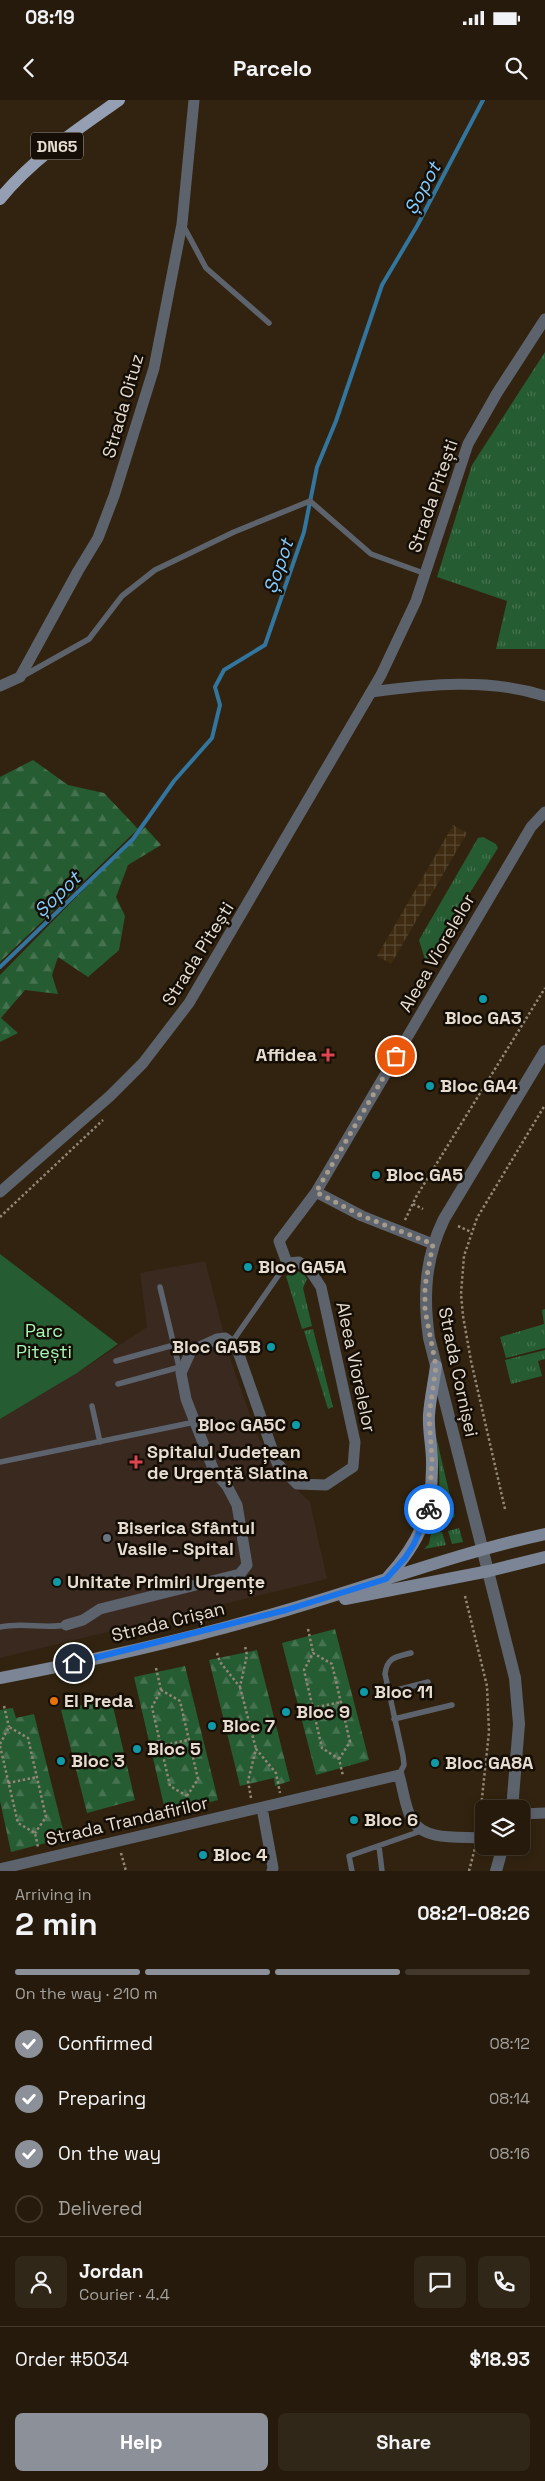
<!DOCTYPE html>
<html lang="en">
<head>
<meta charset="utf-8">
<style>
	body { margin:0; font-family:"Space Grotesk",sans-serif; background:#312719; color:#f1f3f6; height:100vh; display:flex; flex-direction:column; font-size:19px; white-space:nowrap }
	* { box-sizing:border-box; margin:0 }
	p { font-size:16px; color:#a3a19d }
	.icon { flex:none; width:28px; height:28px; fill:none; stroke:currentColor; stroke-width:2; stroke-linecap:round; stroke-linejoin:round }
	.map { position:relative; height:1771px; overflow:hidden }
	.side { display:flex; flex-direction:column; background:#251a0b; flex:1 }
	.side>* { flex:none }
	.tools { position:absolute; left:475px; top:1700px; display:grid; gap:10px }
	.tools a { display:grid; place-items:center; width:55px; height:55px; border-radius:8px; background:#251a0b; box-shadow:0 2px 12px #0003,0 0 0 1px #42382c; font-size:25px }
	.pin { position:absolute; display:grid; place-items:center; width:42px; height:42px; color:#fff; margin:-21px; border:2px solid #fff; border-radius:50%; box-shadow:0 1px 5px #0007 }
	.courier { position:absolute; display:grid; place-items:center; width:50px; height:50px; margin:-25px; border:4px solid #1a73e8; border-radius:50%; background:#fff; color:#222; box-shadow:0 1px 6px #0007 }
	.overview em { font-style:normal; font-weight:600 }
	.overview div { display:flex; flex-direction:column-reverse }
	.overview { display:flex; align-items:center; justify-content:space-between; height:85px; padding:0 15px }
	h1 { font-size:32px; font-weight:600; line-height:38px }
	.bar { display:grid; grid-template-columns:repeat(4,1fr); gap:8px 5px; align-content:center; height:60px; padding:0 15px }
	.bar i { height:6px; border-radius:4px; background:#42382c }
	.bar .on { background:#8c9099 }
	.bar p { grid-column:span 4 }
	.line { display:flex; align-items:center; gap:12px; padding:0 15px; border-top:1px solid #42382c }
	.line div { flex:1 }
	.round { display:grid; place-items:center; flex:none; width:52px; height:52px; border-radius:8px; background:#312719 }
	ol { padding:0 15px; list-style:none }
	li { display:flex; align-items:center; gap:15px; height:55px }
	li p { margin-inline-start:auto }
	li .icon { padding:5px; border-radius:50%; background:#8c9099; color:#fff; stroke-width:4 }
	li:last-child { color:#a3a19d }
	li i { width:28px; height:28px; border:2px solid #42382c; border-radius:50% }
	.cta { display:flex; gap:10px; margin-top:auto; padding:10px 15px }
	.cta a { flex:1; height:58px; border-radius:8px; background:#8c9099; color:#fff; font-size:20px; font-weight:600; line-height:58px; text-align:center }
	.cta a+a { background:#312719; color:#f1f3f6 }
	.status { display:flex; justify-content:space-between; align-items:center; height:35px; padding:0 25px; background:#251a0b; direction:ltr }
	.status svg { height:14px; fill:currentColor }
	header { display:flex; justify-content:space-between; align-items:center; height:65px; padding:0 15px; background:#251a0b; font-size:22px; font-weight:600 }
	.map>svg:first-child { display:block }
</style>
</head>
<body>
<div class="status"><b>08:19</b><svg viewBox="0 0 49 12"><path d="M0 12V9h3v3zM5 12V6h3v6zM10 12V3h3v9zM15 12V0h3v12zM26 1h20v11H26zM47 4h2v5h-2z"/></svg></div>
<header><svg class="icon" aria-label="back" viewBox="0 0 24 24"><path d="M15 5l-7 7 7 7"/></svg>Parcelo<svg class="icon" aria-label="search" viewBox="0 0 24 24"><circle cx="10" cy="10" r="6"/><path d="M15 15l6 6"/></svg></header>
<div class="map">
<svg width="545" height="1771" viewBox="0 0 545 1771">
	<defs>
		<pattern id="industrial-grid" width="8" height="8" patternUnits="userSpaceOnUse" patternTransform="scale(1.25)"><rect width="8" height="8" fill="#3e2b11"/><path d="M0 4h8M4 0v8" fill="none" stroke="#5a4933"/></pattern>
		<pattern id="grass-tufts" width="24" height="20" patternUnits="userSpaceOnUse" patternTransform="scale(1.25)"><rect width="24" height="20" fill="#255c32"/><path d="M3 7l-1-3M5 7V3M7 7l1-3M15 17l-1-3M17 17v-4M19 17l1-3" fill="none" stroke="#45734f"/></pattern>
		<pattern id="forest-firs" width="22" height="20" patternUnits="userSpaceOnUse" patternTransform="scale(1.25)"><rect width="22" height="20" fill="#255c32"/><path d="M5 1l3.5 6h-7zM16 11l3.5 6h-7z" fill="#45734f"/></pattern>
	</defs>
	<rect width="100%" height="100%" fill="#31230f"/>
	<path fill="url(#industrial-grid)" d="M453 725 467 733 391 864 377 856Z"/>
	<path fill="#39291f" d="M205 1161 232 1264 257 1335 279 1372 310 1402 327 1479 0 1558V1319L77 1273 147 1227 140 1173Z"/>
	<path fill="url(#grass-tufts)" d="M545 252V549H496L507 501 437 477 472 365Z
		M483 737 496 744 498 748 426 863 419 840 478 738Z
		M297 1171 304 1174 307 1179 303 1188 312 1226 302 1229 286 1176Z
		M545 1209V1248L506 1258 500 1237 544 1224 542 1210Z
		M313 1229 333 1307 328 1309 304 1231Z
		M545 1250V1259L538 1261 542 1276 511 1284 505 1260Z
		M435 1332 455 1417 434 1422C442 1389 440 1366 435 1332Z
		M459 1428 463 1442 452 1444 448 1431Z
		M442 1432 446 1445 424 1449 429 1444 431 1433Z"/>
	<path fill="url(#forest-firs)" d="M33 660 68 685 104 693 138 729 0 862V677Z
		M145 727 161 745 128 765 116 797 125 816 119 850 88 877 58 857 52 875 58 894 25 890 1 918 18 933 0 942V875Z
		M335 1529 369 1660 316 1675 282 1543Z
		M257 1550 290 1681 275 1686 274 1678 240 1686 209 1560Z
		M185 1566 218 1700 166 1714 134 1577Z
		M111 1598 135 1700 87 1713 61 1610Z
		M13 1608 16 1618 34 1614 65 1738 11 1752 0 1701V1610Z"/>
	<path fill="#255c32" d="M0 1154 118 1244 77 1273 0 1319Z"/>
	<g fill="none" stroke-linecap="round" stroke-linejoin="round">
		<path stroke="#3276a0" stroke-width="4" d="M0 867 133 739 174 681 212 638 220 605 215 587 224 570 265 545 304 432 317 367 336 321 382 185 417 126 483 0"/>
		<path stroke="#928676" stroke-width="2.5" stroke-dasharray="2.5 2.5" stroke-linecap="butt" d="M413 1104 423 1109
			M0 1117 103 1020
			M405 1120 416 1097 545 888
			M458 1126 471 1132
			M505 1409 471 1261 463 1216 461 1194 464 1156 477 1118 545 1005
			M465 1496 487 1586 489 1632 479 1726
			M308 1529 313 1552
			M217 1553 220 1562 240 1587 247 1555 245 1546
			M156 1568 161 1590
			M240 1587 256 1649
			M4 1606 9 1627
			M312 1608 341 1602
			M0 1644 9 1627 28 1638 46 1717 35 1733
			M0 1646 18 1723 35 1733 38 1747
			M160 1646 188 1640
			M339 1659 350 1642 332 1564 313 1553 304 1570 322 1648 339 1659 343 1676
			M8 1683 37 1677
			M187 1696 198 1679 180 1601 161 1590 152 1607 170 1686 187 1696 190 1712
			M251 1698 248 1681 256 1649 276 1673 280 1693
			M121 1753 126 1771
			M469 1771 475 1748"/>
		<path stroke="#5d636d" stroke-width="5.5" d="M184 127 206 168 269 223
			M23 576 89 539 122 496 155 470 234 432 310 401 371 454 426 474
			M160 1187 180 1271
			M232 1242 287 1163
			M116 1261 174 1245
			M118 1284 180 1267
			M92 1306 100 1342
			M0 1362 195 1322
			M0 1527C24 1522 42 1529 66 1525
			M389 1592 428 1582
			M394 1619 452 1605
			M399 1675 404 1665 403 1656 385 1574C387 1557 396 1557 411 1553
			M379 1746 382 1771
			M352 1771 349 1756 421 1731"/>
		<path stroke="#5d636d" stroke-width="11" d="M0 586 20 577 78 471 98 438 114 396 154 268 182 124 194 0
			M371 592C429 584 489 578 545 596
			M0 1092 110 996 143 963 189 903 381 575 416 501 468 344 497 293 545 219
			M433 1144 362 1116 316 1092 531 727 545 712
			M66 1525 83 1520 100 1509 240 1474 247 1465 237 1405 227 1386 214 1371 186 1299 181 1273 191 1251 217 1239 225 1238 236 1246 277 1363 297 1384 326 1385 353 1367 355 1342 321 1187 311 1172 299 1162 287 1163 279 1141 316 1092
			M262 1708 273 1768 272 1771
			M521 1714 545 1713
			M0 1769 399 1675C403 1688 405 1708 412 1720 425 1742 462 1736 484 1738"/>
		<path stroke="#5d636d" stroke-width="12" d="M512 1709 519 1624 515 1578 429 1238C423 1196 425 1158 444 1119L545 951
			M496 1771 503 1746"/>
		<path stroke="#7c8595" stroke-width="12" d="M387 1478C421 1441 433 1411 432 1361 432 1346 428 1330 429 1315 430 1299 434 1282 436 1266
			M345 1499 489 1471 545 1457
			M0 1578C96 1560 193 1538 287 1510 373 1485 457 1453 545 1434"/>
		<path stroke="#949fb4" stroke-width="12" d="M0 99C32 59 78 29 119 0"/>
	</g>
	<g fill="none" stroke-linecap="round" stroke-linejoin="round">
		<path stroke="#a79b8c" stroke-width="5" stroke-dasharray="0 9" d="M396 956 316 1092 362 1116 433 1144 425 1186V1210L436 1266 429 1316 432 1360 429 1409"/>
		<path stroke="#1a73e8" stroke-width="6" d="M74 1563 286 1510 386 1479 405 1458 414 1444 429 1409"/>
	</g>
	<g fill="#0f9aa8" stroke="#140e06" stroke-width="2">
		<circle cx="483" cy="899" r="5"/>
		<circle cx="430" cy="986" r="5"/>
		<circle cx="376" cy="1075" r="5"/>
		<circle cx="248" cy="1167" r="5"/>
		<circle cx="271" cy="1247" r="5"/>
		<circle cx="296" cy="1325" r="5"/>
		<circle cx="57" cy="1482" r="5"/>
		<circle cx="364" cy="1592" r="5"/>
		<circle cx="286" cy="1612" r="5"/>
		<circle cx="212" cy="1626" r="5"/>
		<circle cx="137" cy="1649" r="5"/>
		<circle cx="61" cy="1661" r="5"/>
		<circle cx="435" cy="1663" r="5"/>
		<circle cx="354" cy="1720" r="5"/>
		<circle cx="203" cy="1755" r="5"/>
	</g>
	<g fill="#e0444e" stroke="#140e06" stroke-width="2">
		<path d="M325.5 947.5h5v5h5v5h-5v5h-5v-5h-5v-5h5z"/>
		<path d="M133.5 1354.5h5v5h5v5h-5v5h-5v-5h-5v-5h5z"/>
	</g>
	<circle fill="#6b7280" stroke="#140e06" stroke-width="2" cx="107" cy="1438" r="5"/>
	<circle fill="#e8710a" stroke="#140e06" stroke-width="2" cx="54" cy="1601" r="5"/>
	<g text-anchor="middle" stroke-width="5" stroke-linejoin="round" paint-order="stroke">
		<rect fill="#140e06" stroke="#a79e93" stroke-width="1" x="31" y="32.5" width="52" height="27" rx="4"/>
		<g font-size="16" font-weight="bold" fill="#e6dcd0">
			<text x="57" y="52">DN65</text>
		</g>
		<g font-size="18" fill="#e6dcd0" stroke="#140e06">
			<text transform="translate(123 306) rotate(-74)" y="6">Strada Oituz</text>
			<text transform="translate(433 396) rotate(-71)" y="6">Strada Pitești</text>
			<text transform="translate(437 853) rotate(-60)" y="6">Aleea Viorelelor</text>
			<text transform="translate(198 854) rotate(-58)" y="6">Strada Pitești</text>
			<text transform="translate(356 1267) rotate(78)" y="6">Aleea Viorelelor</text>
			<text transform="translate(458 1272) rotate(78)" y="6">Strada Cornișei</text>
			<text transform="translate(168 1522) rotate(-14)" y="6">Strada Crișan</text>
			<text transform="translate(127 1721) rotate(-13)" y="6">Strada Trandafirilor</text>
		</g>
		<g font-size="18" font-weight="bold" fill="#e6dcd0" stroke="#140e06" text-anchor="start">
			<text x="483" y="924" text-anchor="middle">Bloc GA3</text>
			<text x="317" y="961" text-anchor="end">Affidea</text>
			<text x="440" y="992">Bloc GA4</text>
			<text x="386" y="1081">Bloc GA5</text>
			<text x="258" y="1173">Bloc GA5A</text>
			<text x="261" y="1253" text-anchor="end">Bloc GA5B</text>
			<text x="286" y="1331" text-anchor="end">Bloc GA5C</text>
			<text x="147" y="1358">Spitalul Județean<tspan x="147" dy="21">de Urgență Slatina</tspan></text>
			<text x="117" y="1434">Biserica Sfântul<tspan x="117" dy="21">Vasile - Spital</tspan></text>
			<text x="67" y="1488">Unitate Primiri Urgențe</text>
			<text x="374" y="1598">Bloc 11</text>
			<text x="64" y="1607">El Preda</text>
			<text x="296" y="1618">Bloc 9</text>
			<text x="222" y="1632">Bloc 7</text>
			<text x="147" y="1655">Bloc 5</text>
			<text x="71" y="1667">Bloc 3</text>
			<text x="445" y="1669">Bloc GA8A</text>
			<text x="364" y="1726">Bloc 6</text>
			<text x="213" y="1761">Bloc 4</text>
		</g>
		<g font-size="18" fill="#a5f9b4" stroke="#140e06">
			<text x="44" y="1237">Parc<tspan x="44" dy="21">Pitești</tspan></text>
		</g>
		<g font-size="19" font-style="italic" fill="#84ccfd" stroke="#140e06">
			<text transform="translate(422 88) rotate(-62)" y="7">Șopot</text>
			<text transform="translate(278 466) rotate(-71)" y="7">Șopot</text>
			<text transform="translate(57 794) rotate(-44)" y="7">Șopot</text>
		</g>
	</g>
</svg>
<div class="tools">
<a><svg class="icon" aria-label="layers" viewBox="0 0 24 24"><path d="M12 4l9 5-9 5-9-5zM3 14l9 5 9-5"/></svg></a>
</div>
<div class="pin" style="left:396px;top:956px;background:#ea580c"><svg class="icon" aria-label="bag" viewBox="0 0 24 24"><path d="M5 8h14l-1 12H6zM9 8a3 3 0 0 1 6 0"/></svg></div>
<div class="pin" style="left:74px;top:1563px;background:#1f2937"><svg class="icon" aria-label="home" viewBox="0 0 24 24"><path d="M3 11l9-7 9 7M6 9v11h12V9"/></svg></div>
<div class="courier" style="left:429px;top:1409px"><svg class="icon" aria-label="bike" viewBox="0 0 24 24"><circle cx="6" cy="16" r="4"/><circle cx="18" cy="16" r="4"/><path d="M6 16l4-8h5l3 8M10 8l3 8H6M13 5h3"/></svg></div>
</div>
<section class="side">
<div class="overview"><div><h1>2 min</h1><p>Arriving in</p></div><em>08:21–08:26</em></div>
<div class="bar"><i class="on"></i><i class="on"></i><i class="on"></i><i></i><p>On the way · 210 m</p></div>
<ol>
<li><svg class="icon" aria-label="check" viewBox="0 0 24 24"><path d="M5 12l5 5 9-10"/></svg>Confirmed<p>08:12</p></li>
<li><svg class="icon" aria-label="check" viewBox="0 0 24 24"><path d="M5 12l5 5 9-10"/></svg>Preparing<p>08:14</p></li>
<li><svg class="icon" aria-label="check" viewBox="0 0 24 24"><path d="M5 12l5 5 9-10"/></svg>On the way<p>08:16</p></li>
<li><i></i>Delivered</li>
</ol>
<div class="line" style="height:90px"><a class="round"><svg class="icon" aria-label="person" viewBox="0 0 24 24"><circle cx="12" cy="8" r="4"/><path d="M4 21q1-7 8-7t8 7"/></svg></a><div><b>Jordan</b><p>Courier · 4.4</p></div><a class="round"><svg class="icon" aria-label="chat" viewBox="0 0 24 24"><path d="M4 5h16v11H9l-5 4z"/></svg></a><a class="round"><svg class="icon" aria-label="phone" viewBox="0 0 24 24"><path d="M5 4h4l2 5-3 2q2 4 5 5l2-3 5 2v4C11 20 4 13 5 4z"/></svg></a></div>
<div class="line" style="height:65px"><div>Order #5034</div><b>$18.93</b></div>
<div class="cta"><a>Help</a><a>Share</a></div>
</section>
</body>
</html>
